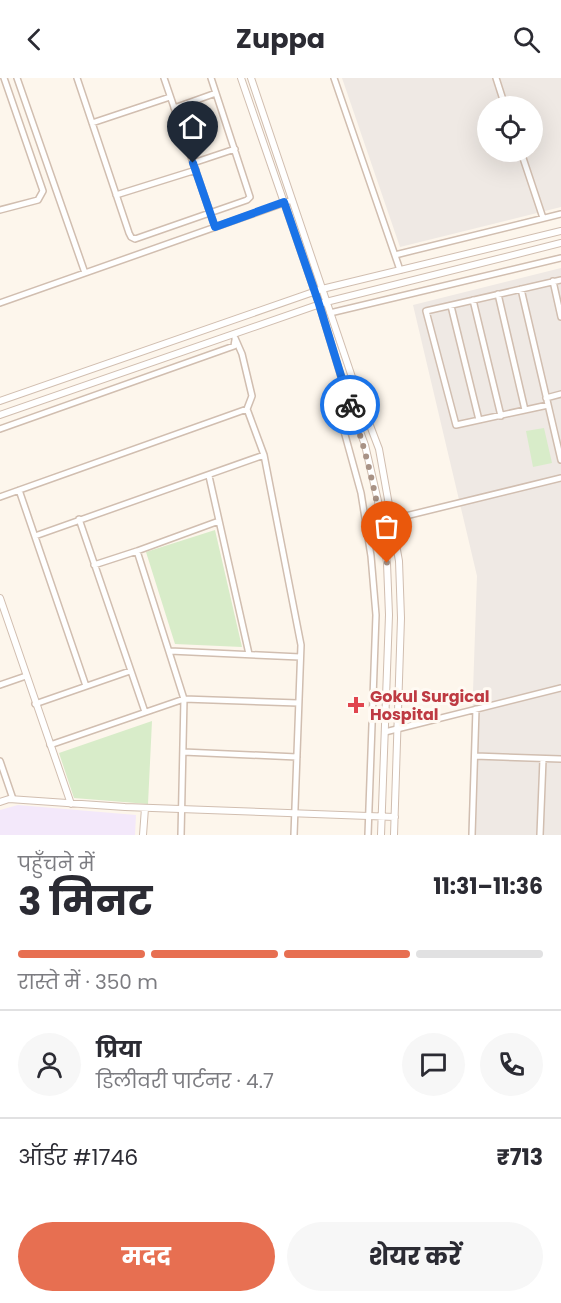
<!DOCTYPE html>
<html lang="hi">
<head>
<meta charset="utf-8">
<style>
	body { margin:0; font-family:Poppins,"Noto Sans Devanagari",sans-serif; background:#f7f7f7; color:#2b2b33; height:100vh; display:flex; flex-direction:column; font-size:22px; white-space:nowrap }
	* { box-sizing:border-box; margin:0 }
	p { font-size:20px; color:#7c7c81 }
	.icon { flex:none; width:33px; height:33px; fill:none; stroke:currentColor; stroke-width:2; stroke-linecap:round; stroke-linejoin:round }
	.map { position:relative; height:757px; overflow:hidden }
	.sheet { display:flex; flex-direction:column; background:#fff; flex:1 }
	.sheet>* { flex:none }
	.tools { position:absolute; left:477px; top:18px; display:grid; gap:12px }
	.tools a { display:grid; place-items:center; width:66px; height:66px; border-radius:50%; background:#fff; box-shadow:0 6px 24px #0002; font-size:30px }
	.pin { position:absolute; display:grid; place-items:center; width:51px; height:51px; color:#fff; margin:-62px -26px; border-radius:50% 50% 50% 0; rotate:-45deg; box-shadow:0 0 6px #0007 }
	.pin .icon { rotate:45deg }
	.courier { position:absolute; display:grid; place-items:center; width:60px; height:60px; margin:-30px; border:4px solid #1a73e8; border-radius:50%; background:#fff; color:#222; box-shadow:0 2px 8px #0007 }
	.head em { font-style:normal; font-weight:700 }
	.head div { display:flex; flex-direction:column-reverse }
	.head { display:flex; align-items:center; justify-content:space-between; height:102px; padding:0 18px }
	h1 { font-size:39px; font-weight:700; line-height:45px }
	.bar { display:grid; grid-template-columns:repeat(4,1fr); gap:9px 6px; align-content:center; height:72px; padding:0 18px }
	.bar i { height:8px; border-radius:4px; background:#e1e1e2 }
	.bar .selected { background:#e76f51 }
	.bar p { grid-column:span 4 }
	.line { display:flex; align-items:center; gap:15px; padding:0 18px; border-top:2px solid #e1e1e2 }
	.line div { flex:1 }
	.round { display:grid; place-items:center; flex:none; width:63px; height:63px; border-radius:32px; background:#f7f7f7 }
	.primary-button { display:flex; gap:12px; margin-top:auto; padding:12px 18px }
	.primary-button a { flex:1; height:69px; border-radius:36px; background:#e76f51; color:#fff; font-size:24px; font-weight:700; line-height:69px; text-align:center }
	.primary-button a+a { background:#f7f7f7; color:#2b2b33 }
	header { display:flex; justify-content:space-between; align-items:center; height:78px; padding:0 18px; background:#fff; font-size:27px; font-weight:700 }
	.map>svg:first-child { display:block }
</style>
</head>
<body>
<header><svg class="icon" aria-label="back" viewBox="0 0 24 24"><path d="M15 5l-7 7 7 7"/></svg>Zuppa<svg class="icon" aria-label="search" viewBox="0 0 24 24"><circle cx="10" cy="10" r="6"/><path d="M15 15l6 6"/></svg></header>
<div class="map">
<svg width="561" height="757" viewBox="0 0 561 757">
	<rect width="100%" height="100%" fill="#fdf6ec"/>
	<path fill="#efe9e4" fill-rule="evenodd" d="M342 0H561V129L400 169ZM488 28H532V74H488Z
		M561 190V757H468L477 498 413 227Z"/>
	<path fill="#f3e8fa" d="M18 727 136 737 135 757H0V732Z"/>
	<path fill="#d8ecc9" d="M544 350 552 385 533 389 526 353Z
		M215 452 242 569 175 566 146 474Z
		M152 643 148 726 74 720 59 675Z"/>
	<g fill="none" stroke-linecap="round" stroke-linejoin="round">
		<g stroke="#d1beb0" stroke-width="8">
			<path id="minor" d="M17 0 85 195
				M77 0 129 155 131 159 135 161 247 122 250 119 211 0
				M164 0 215 149
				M334 0 400 192
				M496 0 505 28
				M174 30 216 15
				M92 45 170 19
				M521 74 543 140
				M193 85 235 71
				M116 117 196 92
				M0 132 38 122 43 113 4 0
				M395 177 561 136
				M553 203 561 239
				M521 211 561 382
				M498 216 525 332
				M473 222 501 338
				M0 225 292 122
				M451 228 479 342
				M330 235 561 180
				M235 260 242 276 252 318 247 331 264 377 301 567 294 757
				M346 315 336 324 361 415 371 478 376 537 368 757
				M546 320 561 316
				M548 327 456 347 426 233 561 202
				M0 351 234 268 235 262
				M209 398 249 576
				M19 412 86 608
				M0 419 247 331
				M79 441 145 634
				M381 444 561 400
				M35 458 264 377
				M137 473 184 621 181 757
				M94 487 137 473 219 443
				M170 573 300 579
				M0 607 26 598
				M35 626 130 593
				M385 654 561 610
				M50 667 184 621 298 625
				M183 674 297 679
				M475 678 561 681
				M0 683 13 721
				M472 757 476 631
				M540 757 543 681"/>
		</g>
		<g stroke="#d1beb0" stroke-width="8">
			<path id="tertiary" d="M241 0 319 226 346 315 365 367 378 423 387 485 389 537 381 757
				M251 0 355 308 379 371 399 483 401 540 394 757
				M0 323 322 211 561 153
				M0 337 326 224 561 165
				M0 520 71 726
				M0 724 9 721 125 729 395 739
				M143 757 145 730"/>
		</g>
		<use href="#minor" stroke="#fff" stroke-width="5"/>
		<use href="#tertiary" stroke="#fff" stroke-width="6"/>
	</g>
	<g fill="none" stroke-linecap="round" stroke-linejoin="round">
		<path stroke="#a89285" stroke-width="6" stroke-dasharray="0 10.8" d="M350 327C369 379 379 431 387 485"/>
		<path stroke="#1a73e8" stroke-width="8" d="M193 85 215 149 284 124 319 226 350 327"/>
	</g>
	<path fill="#e0444e" stroke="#fffaf3" stroke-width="2" d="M353 618h6v6h6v6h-6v6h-6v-6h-6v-6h6z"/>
	<g text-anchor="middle" stroke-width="6" stroke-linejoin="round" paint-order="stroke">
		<g font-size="16" font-weight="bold" fill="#be3a42" stroke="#fffaf3" text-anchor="start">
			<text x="370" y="624">Gokul Surgical<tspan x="370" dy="18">Hospital</tspan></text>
		</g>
	</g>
</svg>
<div class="tools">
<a><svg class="icon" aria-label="locate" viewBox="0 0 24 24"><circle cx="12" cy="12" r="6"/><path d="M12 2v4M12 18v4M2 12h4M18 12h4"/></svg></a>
</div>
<div class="pin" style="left:387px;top:485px;background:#ea580c"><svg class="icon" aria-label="bag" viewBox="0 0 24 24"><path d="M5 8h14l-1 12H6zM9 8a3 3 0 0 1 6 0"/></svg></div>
<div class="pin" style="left:193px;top:85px;background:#1f2937"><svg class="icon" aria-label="home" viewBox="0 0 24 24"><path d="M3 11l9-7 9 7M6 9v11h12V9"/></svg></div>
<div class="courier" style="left:350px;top:327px"><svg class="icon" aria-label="bike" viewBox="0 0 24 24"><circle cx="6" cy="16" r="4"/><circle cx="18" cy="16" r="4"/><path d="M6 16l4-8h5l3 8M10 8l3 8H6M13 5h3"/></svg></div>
</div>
<section class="sheet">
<div class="head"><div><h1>3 मिनट</h1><p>पहुँचने में</p></div><em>11:31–11:36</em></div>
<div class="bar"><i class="selected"></i><i class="selected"></i><i class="selected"></i><i></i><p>रास्ते में · 350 m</p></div>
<div class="line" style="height:108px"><a class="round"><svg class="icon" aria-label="person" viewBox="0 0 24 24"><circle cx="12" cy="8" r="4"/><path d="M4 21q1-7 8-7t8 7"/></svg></a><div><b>प्रिया</b><p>डिलीवरी पार्टनर · 4.7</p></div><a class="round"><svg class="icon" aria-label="chat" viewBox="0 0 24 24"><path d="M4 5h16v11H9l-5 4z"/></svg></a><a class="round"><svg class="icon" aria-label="phone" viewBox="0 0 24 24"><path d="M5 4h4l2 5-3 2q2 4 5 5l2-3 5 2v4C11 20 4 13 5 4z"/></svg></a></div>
<div class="line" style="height:78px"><div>ऑर्डर #1746</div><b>₹713</b></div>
<div class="primary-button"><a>मदद</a><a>शेयर करें</a></div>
</section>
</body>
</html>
